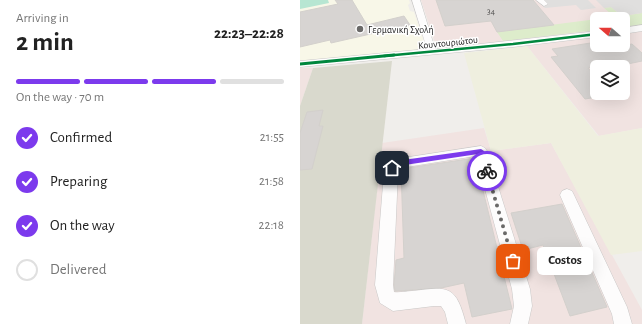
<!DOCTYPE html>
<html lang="en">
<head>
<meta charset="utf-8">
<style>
	body { margin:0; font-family:"Alegreya Sans",sans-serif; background:#f2f2f2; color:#222; height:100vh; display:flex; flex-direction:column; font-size:15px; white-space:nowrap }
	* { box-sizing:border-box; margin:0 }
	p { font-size:13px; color:#767676 }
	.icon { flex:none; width:22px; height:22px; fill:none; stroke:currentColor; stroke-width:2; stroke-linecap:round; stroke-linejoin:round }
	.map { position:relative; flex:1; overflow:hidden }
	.details { display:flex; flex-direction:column; background:#fff; width:300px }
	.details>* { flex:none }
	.needle { width:26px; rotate:290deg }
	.fabs { position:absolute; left:290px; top:12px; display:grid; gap:8px }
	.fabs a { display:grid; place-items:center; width:40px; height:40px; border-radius:6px; background:#fff; box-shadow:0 4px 16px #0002; font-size:20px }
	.pin { position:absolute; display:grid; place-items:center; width:34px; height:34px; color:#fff; margin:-17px; border-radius:8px; box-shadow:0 2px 6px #0006 }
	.courier { position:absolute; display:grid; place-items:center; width:40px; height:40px; margin:-20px; border:3px solid #7c3aed; border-radius:50%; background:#fff; color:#222; box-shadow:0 1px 5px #0007 }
	.bubble { position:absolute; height:28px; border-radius:6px; background:#fff; box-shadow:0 4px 16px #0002; font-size:13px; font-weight:600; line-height:28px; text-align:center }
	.overview em { font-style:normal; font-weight:600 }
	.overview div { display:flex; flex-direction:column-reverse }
	.overview { display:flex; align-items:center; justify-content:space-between; height:68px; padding:0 16px }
	h1 { font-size:26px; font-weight:600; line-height:30px }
	.bar { display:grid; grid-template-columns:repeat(4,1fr); gap:6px 4px; align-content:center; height:48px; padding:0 16px }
	.bar i { height:5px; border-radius:3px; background:#e0e0e0 }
	.bar .current { background:#7c3aed }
	.bar p { grid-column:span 4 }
	ol { padding:0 16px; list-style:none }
	li { display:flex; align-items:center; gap:12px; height:44px }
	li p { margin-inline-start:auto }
	li .icon { padding:4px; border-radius:50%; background:#7c3aed; color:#fff; stroke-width:4 }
	li:last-child { color:#767676 }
	li i { width:22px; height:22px; border:2px solid #e0e0e0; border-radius:50% }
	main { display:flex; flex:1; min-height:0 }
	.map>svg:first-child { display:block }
</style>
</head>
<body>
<main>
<section class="details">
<div class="overview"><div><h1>2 min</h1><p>Arriving in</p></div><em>22:23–22:28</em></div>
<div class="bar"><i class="current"></i><i class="current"></i><i class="current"></i><i></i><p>On the way · 70 m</p></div>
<ol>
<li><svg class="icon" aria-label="check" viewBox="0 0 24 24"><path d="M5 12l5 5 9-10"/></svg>Confirmed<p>21:55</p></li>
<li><svg class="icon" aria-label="check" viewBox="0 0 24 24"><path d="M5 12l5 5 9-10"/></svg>Preparing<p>21:58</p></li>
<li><svg class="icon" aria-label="check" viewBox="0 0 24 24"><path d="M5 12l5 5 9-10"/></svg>On the way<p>22:18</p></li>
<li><i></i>Delivered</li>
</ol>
</section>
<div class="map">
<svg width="342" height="324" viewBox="0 0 342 324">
	<rect width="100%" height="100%" fill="#f0eeeb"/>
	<path fill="#f1e3e1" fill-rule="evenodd" d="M121 0H342V25L323 27V19H297V30L142 48 136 46Z
		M342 31V128L299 136 227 46 297 37V45H323V34ZM297 67H323V93H297Z
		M0 68H13L0 106Z
		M184 128 191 151 251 143 342 310V324H62L82 143Z"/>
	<path fill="#f8f7e8" d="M0 0H109L110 3 108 5 110 11 114 12 125 45 121 49 114 51 0 61Z"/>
	<path fill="#d9d9cd" d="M92 61 62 324H0V106L13 68Z"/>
	<path fill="#efefdf" d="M227 46 298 136 342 128V251L311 255 251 143 191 151 164 53Z"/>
	<path fill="#ddeccb" d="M311 7 322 16 342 13V25L331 26 324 24 323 19H317L304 8Z
		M297 19V30L203 41 197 32Z"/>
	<path fill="#b7e6d2" d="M0 0H28L29 3 0 9Z"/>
	<path fill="#e0dfde" d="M238 0H288L296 8 281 10 276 5 245 8Z
		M296 0H342V13L322 16 311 7 304 8Z"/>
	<path fill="#d7d4d2" stroke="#d3d0cc" d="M35 0H52L67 25 104 16 110 25 31 43 30 40 0 47V12L38 4Z
		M136 0H233L254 25 197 32 191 21 145 26Z
		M297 42V45H320L321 46 332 44 342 53V61L318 66 316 63 288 68 297 78V97L285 99 251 57 258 56 252 49Z
		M23 110 19 126H23L12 169 0 170V133L7 112Z
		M175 158 212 309 172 317 164 283 141 288 98 291H95L94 285 96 260 104 258 101 169Z
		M262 204 307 307 270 316 243 245 223 250 211 213Z"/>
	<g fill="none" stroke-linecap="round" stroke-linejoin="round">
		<g stroke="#c9c8c7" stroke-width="1">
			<path id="minor" d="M112 0H120L135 49 297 31V37L213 47 0 67V61L127 49Z
				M236 0H244L248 4 244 6Z
				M342 25V31L323 34V28Z
				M181 146 185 148 187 151 230 289 232 306 228 324H210L214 306 212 289 176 156 100 168 98 172 93 285 94 292C99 293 107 291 112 291 150 286 156 286 166 324H148L145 312 141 306H134L93 311 80 303 75 285 84 172C87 166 90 161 96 159Z
				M267 189 272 191 274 195 327 307 332 324H314L312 314 260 195 262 191Z"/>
		</g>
		<use href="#minor" fill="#fdfcfc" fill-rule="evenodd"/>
		<g stroke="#fff" stroke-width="4">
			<path id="cycleway-far1" d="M84 56 213 44 297 34"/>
		</g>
		<g stroke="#fff" stroke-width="5">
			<path id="cycleway" d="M0 64 94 55"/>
		</g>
		<use href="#cycleway-far1" stroke="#00873e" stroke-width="2.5"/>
		<use href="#cycleway" stroke="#00873e" stroke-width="3"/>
	</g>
	<path fill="#7c3aed" d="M181 149 184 151 190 171 187 174 183 171 178 154 98 166 92 171 89 168 96 161Z"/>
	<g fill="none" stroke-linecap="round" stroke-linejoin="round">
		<path stroke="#6a6968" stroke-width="4" stroke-dasharray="0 7.2" d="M187 171 213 261"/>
	</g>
	<circle fill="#6a6968" stroke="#fff" stroke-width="1.5" cx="60" cy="29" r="4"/>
	<g text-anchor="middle" stroke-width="3" stroke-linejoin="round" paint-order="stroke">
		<g font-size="9" fill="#4f4e4e">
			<text x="191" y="14">34</text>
		</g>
		<g font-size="10" fill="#222" stroke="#fff" text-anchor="start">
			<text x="68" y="33">Γερμανική Σχολή</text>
		</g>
		<g font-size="10" fill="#222" stroke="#fff">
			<text transform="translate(148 42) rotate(-6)" y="4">Κουντουριώτου</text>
		</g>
	</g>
</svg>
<div class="fabs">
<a><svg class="needle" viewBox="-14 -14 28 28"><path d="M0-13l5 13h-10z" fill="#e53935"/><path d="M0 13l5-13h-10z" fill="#767676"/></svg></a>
<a><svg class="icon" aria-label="layers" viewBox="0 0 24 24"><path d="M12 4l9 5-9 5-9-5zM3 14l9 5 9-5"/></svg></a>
</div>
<div class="pin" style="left:213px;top:261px;background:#ea580c"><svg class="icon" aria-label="bag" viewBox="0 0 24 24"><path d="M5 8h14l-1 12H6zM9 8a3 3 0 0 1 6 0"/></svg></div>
<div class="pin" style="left:92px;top:168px;background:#1f2937"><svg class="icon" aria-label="home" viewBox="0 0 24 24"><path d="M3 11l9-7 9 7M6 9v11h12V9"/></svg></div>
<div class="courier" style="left:187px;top:171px"><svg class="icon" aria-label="bike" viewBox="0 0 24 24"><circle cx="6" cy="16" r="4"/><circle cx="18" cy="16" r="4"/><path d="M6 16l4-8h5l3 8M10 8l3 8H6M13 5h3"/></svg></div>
<div class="bubble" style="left:237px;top:247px;width:56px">Costos</div>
</div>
</main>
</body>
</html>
